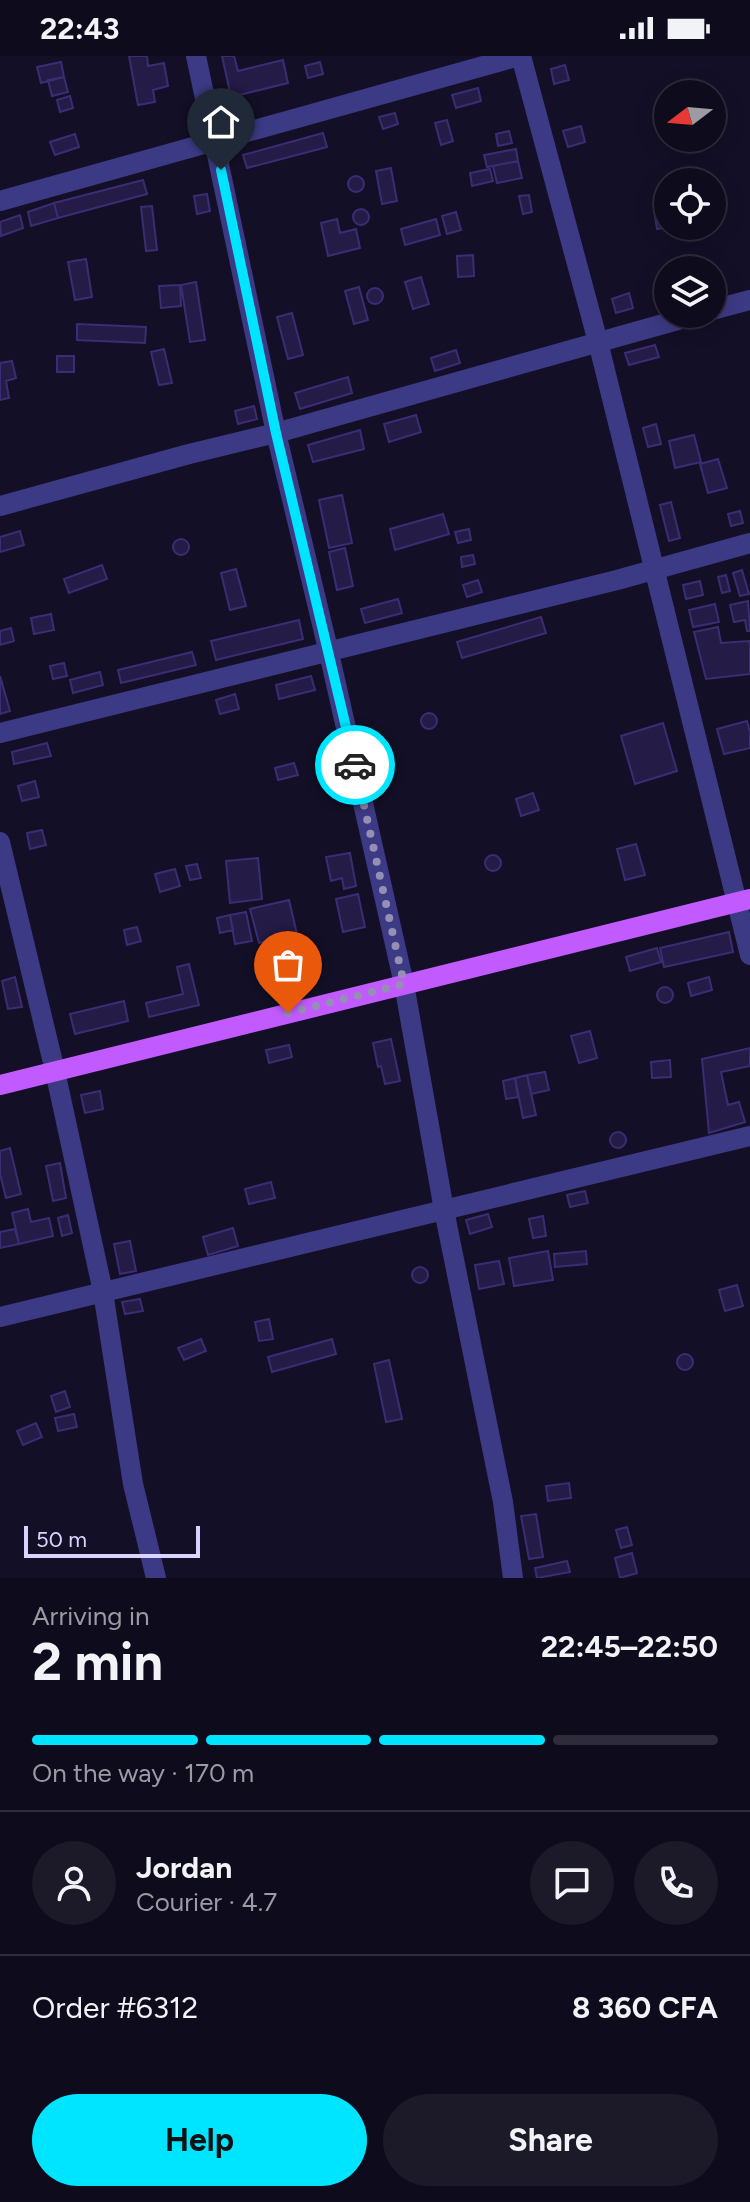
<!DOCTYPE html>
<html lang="en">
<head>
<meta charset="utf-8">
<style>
	body { margin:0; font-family:Figtree,sans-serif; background:#1c1929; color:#f1f3f6; height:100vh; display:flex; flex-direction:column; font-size:30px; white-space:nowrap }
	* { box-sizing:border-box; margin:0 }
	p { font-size:26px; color:#9b9ba3 }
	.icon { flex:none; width:44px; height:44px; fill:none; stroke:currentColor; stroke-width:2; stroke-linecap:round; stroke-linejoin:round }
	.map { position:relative; height:1522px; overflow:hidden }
	.panel { display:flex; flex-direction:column; background:#0e0b1c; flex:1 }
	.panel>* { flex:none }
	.needle { width:52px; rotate:254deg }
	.fabs { position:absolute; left:654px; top:24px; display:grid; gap:16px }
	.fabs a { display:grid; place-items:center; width:72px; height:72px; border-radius:50%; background:#0e0b1c; box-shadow:0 4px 20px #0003,0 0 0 2px #2e2b3b; font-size:40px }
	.scale { position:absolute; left:24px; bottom:20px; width:176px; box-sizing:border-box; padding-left:8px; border:4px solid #d9d4ff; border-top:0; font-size:22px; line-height:28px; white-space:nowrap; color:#d9d4ff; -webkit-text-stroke:6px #130f26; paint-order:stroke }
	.pin { position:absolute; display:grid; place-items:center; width:68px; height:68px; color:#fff; margin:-82px -34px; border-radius:50% 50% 50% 0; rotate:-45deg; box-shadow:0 0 8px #0007 }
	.pin .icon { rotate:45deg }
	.courier { position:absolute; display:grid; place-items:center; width:80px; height:80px; margin:-40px; border:6px solid #00e5ff; border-radius:50%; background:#fff; color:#222; box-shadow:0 2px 10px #0007 }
	.head em { font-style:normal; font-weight:700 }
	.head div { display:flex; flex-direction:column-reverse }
	.head { display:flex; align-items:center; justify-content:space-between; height:136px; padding:0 32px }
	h1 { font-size:52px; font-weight:700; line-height:60px }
	.bar { display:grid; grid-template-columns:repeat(4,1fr); gap:12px 8px; align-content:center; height:96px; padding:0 32px }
	.bar i { height:10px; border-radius:6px; background:#2e2b3b }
	.bar .active { background:#00e5ff }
	.bar p { grid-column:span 4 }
	.line { display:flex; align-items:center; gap:20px; padding:0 32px; border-top:2px solid #2e2b3b }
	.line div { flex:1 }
	.round { display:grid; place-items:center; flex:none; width:84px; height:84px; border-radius:42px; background:#1c1929 }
	.action { display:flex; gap:16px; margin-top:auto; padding:16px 32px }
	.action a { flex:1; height:92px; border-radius:48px; background:#00e5ff; color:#111; font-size:32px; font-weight:700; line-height:92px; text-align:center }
	.action a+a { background:#1c1929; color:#f1f3f6 }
	.status { display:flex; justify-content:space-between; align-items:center; height:56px; padding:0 40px; background:#0e0b1c; direction:ltr }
	.status svg { height:22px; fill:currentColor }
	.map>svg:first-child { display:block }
</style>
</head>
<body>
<div class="status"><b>22:43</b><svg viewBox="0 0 49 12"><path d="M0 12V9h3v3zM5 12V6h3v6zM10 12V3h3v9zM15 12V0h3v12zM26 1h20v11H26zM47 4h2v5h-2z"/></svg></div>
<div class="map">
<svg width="750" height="1522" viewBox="0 0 750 1522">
	<rect width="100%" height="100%" fill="#130f26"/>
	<path fill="#241b47" stroke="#3b2d73" stroke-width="2" d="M129 0H147L148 10 164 7 168 30 153 34 155 46 138 49Z
		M222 0H234L238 15 283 4 288 27 231 41Z
		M61 6 64 21 41 27 37 11Z
		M320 6 323 18 308 22 305 10Z
		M565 9 569 24 554 28 551 13Z
		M64 21 68 36 52 40 48 24Z
		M478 32 481 45 456 52 452 39Z
		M70 40 73 52 60 56 57 44Z
		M395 57 398 68 383 73 379 61Z
		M447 64 453 85 441 89 435 67Z
		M581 70 585 86 568 91 563 75Z
		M509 75 512 87 498 90 496 78Z
		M323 77 327 91 247 112 243 99Z
		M75 78 79 91 55 99 50 86Z
		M516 93 518 105 487 111 484 99Z
		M518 105 522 122 497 127 493 110Z
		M391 112 397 145 382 148 376 115Z
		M490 113 493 125 472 130 470 117Z
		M348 128a8 8 0 1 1 16 0a8 8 0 1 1-16 0Z
		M143 124 147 138 58 162 54 147Z
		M207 138 210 155 197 158 194 140Z
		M529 139 532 156 523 158 519 140Z
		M54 147 58 162 31 170 28 156Z
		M152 150 157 194 146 195 141 151Z
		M668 152V170H676L657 173 654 154Z
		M353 161a8 8 0 1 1 16 0a8 8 0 1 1-16 0Z
		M456 156 461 174 447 178 442 160Z
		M20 159 23 172 1 180 0 166Z
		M337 163 340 177 356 173 360 192 328 200 321 167Z
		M436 163 440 179 405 189 401 173Z
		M473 199 474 220 458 221 457 200Z
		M86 203 92 241 75 244 68 206Z
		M421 221 429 248 413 253 405 226Z
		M196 226 205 284 190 286 181 229Z
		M180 229 181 250 161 252 159 230Z
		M359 231 368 264 354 268 345 235Z
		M367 240a8 8 0 1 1 16 0a8 8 0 1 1-16 0Z
		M629 237 633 252 616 257 612 243Z
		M292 257 303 299 288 303 277 261Z
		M77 268 146 271 145 287 77 284Z
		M655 289 659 301 629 309 625 297Z
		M164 293 172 327 159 329 151 296Z
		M456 294 460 307 435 315 431 302Z
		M57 300H74V316H57Z
		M12 305 16 322 6 325 9 342 0 344V307Z
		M348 321 352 337 300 353 295 337Z
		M254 350 257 363 238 368 235 355Z
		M416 359 421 376 389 386 384 368Z
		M656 368 661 388 648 391 643 372Z
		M360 374 364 393 313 406 308 389Z
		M694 379 701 406 675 412 669 385Z
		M718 403 727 432 708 437 700 408Z
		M342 439 352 487 329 492 319 444Z
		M671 446 680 482 669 485 660 449Z
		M740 455 743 467 731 470 728 458Z
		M443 458 449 478 395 494 390 473Z
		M469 473 471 484 458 487 455 476Z
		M20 475 24 489 0 496V481Z
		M173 491a8 8 0 1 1 16 0a8 8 0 1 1-16 0Z
		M345 492 353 530 337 534 329 496Z
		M473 499 475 508 462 511 461 501Z
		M102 509 107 523 69 537 64 523Z
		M236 513 246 550 230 554 221 517Z
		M742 514 749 538 740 540 733 517Z
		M726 519 730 535 722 537 718 521Z
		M478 524 482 536 467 541 463 529Z
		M700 525 703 539 686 543 683 529Z
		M398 543 402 557 365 567 361 553Z
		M748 545 750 575H747L745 564 734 566 730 549Z
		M715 548 719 566 693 571 689 554Z
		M51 558 54 574 34 578 31 562Z
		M541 561 546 577 462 602 457 586Z
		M299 564 303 583 216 604 211 585Z
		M718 571 721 587 750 585V618L706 623 694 576Z
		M11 572 14 585 0 589V575Z
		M192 596 196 609 121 627 118 614Z
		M64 607 67 620 53 623 50 610Z
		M100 616 103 629 73 637 70 624Z
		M0 620 10 655 0 658Z
		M311 620 315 634 279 643 276 629Z
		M235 638 239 653 220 658 216 644Z
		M421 665a8 8 0 1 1 16 0a8 8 0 1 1-16 0Z
		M747 665 750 676V692L724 698 717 673Z
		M663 667 677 715 635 728 621 680Z
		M47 687 51 700 14 708 12 696Z
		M294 707 298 719 278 724 275 712Z
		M35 725 39 741 22 745 18 730Z
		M533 737 539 754 521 760 516 743Z
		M42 774 46 789 30 793 27 777Z
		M636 788 645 819 625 824 617 793Z
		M350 797 356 830 344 833 342 822 331 825 326 801Z
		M485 807a8 8 0 1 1 16 0a8 8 0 1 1-16 0Z
		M258 802 262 843 230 847 226 805Z
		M197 808 201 822 190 824 186 810Z
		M175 813 180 830 160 836 155 818Z
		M358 838 365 871 343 876 336 843Z
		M289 844 297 878 259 887 250 853Z
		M246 856 252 885 235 888 230 859Z
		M230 859 233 874 220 877 217 862Z
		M137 871 141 885 127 889 124 874Z
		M729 876 733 896 664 911 660 892Z
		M657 892 661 906 630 915 626 901Z
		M189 908 199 949 149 961 146 947 183 938 177 911Z
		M15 921 22 951 8 953 2 925Z
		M709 921 712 934 691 940 688 927Z
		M657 939a8 8 0 1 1 16 0a8 8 0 1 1-16 0Z
		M124 945 128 965 75 978 70 958Z
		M590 975 597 1002 579 1007 571 980Z
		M391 983 400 1025 385 1028 381 1010 378 1011 373 987Z
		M289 989 292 1001 269 1007 266 994Z
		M750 992V1010L721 1016 728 1049 739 1046 745 1066 709 1077 702 1003Z
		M670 1004 671 1021 652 1022 651 1006Z
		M545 1016 549 1034 531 1038 527 1019Z
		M527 1019 536 1059 523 1062 515 1022Z
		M515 1022 518 1041 506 1043 503 1025Z
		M100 1035 103 1053 85 1057 81 1039Z
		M610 1084a8 8 0 1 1 16 0a8 8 0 1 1-16 0Z
		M10 1092 21 1138 6 1142 0 1118V1095Z
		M60 1107 66 1142 53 1145 46 1110Z
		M271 1126 275 1142 249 1148 245 1133Z
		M585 1135 588 1147 570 1151 567 1139Z
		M28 1153 31 1166 49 1162 53 1180 19 1188 12 1157Z
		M488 1158 492 1171 470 1178 466 1164Z
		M68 1159 72 1177 62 1180 58 1162Z
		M543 1160 546 1180 533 1182 529 1163Z
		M233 1172 238 1190 208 1199 203 1181Z
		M15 1173 19 1188 0 1192V1176Z
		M130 1185 136 1215 120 1218 114 1188Z
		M548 1195 553 1224 514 1230 509 1202Z
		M586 1195 587 1208 555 1211 554 1198Z
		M499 1205 504 1228 479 1233 475 1209Z
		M412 1219a8 8 0 1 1 16 0a8 8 0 1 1-16 0Z
		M737 1229 743 1250 725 1255 719 1234Z
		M140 1243 143 1255 125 1258 122 1246Z
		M269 1263 273 1283 259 1285 255 1266Z
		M201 1283 206 1295 184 1304 178 1292Z
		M332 1283 336 1298 272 1316 268 1301Z
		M677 1306a8 8 0 1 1 16 0a8 8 0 1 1-16 0Z
		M389 1304 402 1363 386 1366 374 1308Z
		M65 1335 70 1351 56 1356 51 1340Z
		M74 1358 77 1371 58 1375 55 1362Z
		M36 1367 42 1381 23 1389 17 1375Z
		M569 1427 571 1442 548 1445 546 1430Z
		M536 1458 543 1501 529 1503 521 1460Z
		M627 1471 632 1489 621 1492 616 1474Z
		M632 1497 637 1517 620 1522 615 1502Z
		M567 1505 570 1516 537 1522 535 1512Z"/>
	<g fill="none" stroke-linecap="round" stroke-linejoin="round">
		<path stroke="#3d3a85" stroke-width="20" d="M196 0 276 377 329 597 404 928 444 1154 503 1446 513 1522
			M521 0 598 286 750 899
			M0 145 519 0
			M712 254 750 244
			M0 450 189 398 276 377 699 258
			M0 677 617 524 750 487
			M0 786 55 1015 103 1236 133 1428 156 1522
			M0 1261 750 1080"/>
		<path stroke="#c25bff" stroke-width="20" d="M0 1029 750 843"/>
	</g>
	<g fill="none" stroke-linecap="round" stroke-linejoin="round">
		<path stroke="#948fb3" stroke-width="8" stroke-dasharray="0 14.4" d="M288 957 404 928 355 709"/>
		<path stroke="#00e5ff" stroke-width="10" d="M221 114 276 377 355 709"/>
	</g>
</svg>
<div class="fabs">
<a><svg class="needle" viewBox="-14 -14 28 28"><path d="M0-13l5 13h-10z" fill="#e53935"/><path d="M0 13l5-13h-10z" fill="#9b9ba3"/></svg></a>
<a><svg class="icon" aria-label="locate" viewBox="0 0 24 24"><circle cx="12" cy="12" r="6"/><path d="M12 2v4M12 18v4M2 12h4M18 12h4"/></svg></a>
<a><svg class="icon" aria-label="layers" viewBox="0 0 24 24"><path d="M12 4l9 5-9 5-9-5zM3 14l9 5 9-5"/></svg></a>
</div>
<div class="scale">50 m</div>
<div class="pin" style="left:288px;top:957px;background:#ea580c"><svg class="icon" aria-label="bag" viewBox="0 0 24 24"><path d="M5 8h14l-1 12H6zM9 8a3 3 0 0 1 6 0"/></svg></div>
<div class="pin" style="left:221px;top:114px;background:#1f2937"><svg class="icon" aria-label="home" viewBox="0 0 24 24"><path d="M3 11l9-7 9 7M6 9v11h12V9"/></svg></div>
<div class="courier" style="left:355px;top:709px"><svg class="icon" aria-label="car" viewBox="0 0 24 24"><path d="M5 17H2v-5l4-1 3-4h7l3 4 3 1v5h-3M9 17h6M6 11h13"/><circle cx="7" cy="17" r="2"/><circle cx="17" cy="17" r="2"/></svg></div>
</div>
<section class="panel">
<div class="head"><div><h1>2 min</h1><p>Arriving in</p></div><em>22:45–22:50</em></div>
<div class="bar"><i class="active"></i><i class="active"></i><i class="active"></i><i></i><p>On the way · 170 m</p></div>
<div class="line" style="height:144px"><a class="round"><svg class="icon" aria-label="person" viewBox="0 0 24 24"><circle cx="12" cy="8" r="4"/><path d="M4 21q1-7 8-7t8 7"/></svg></a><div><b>Jordan</b><p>Courier · 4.7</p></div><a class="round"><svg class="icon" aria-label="chat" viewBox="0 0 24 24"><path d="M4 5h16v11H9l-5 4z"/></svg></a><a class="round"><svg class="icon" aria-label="phone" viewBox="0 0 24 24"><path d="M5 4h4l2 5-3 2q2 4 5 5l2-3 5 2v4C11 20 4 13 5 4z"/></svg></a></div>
<div class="line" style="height:104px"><div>Order #6312</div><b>8 360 CFA</b></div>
<div class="action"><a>Help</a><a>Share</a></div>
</section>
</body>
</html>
